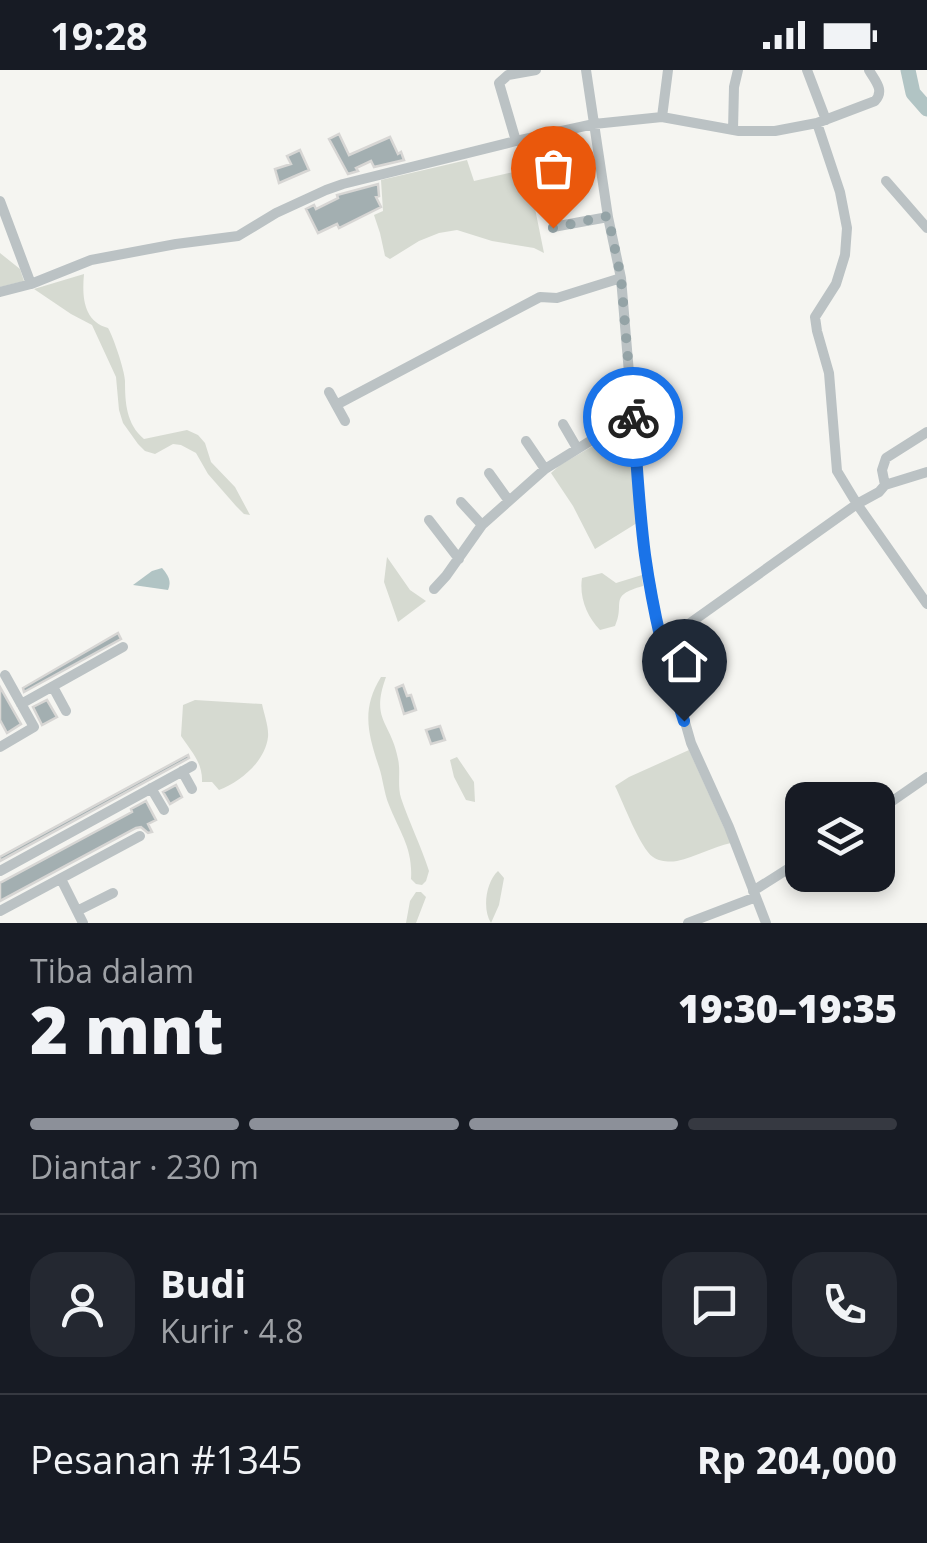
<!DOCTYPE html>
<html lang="id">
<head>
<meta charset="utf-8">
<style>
	body { margin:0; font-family:"Open Sans",sans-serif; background:#242831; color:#f1f3f6; height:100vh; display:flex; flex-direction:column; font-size:38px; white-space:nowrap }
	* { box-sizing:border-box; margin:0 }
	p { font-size:32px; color:#9ea1a6 }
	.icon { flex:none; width:55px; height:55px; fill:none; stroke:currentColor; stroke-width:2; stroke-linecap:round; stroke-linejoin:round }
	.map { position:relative; height:853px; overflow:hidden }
	.sheet { display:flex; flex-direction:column; background:#171b24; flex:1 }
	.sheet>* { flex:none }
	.controls { position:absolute; left:785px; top:712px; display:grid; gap:20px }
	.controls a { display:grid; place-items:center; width:110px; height:110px; border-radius:20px; background:#171b24; box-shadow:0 5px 15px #0003; font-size:50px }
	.pin { position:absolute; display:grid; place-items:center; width:85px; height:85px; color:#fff; margin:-102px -42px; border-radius:50% 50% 50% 0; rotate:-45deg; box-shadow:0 0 10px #0007 }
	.pin .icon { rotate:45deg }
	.courier { position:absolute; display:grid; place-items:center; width:100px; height:100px; margin:-50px; border:8px solid #1a73e8; border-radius:50%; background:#fff; color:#222; box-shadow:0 2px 12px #0007 }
	.summary em { font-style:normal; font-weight:800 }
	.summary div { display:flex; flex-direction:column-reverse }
	.summary { display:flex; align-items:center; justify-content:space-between; height:170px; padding:0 30px }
	h1 { font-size:65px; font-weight:800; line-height:75px }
	.bar { display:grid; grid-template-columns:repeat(4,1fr); gap:15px 10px; align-content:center; height:120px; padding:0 30px }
	.bar i { height:12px; border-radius:8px; background:#363941 }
	.bar .selected { background:#8c9099 }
	.bar p { grid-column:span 4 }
	.line { display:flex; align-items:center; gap:25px; padding:0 30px; border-top:2px solid #363941 }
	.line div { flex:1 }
	.round { display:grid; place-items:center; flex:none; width:105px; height:105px; border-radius:30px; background:#242831 }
	.status { display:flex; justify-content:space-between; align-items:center; height:70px; padding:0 50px; background:#171b24; direction:ltr }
	.status svg { height:28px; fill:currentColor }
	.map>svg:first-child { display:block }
</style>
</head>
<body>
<div class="status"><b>19:28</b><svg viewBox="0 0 49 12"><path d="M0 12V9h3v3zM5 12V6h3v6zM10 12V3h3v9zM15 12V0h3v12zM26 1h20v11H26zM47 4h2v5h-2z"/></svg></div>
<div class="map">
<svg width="927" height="853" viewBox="0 0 927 853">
	<rect width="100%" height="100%" fill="#f5f5f1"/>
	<path fill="#d6dad1" d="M467 90 474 111 527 99 544 183 534 178 492 171 457 160 439 163 419 171 390 189 385 186 380 163 374 145 383 141 381 110Z
		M0 183 20 199 24 211 0 217Z
		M84 204C82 226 83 251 108 258 113 266 125 301 125 311 125 332 126 354 144 369L187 360 198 365 205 373 211 392 235 417 250 445 244 444 236 436 208 404 196 383 181 375 173 374 155 384 145 381 138 374 123 353 119 340 116 307 92 255 71 244 34 219Z
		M629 355 637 453 595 479 573 436 551 403 560 395Z
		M387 487 410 520 426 531 398 552 384 512Z
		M602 503 616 513 642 505 643 516C607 526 626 533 615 556L600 560C587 547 579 527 582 508Z
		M381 607H386C370 651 391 651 398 689 401 702 397 714 401 728 409 752 421 776 429 801L426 811 422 815 416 814 411 809C413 778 400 763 389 735 384 723 383 709 379 697 368 664 361 639 381 607Z
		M195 630 262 634C264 644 269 657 268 667 265 692 240 712 219 720L212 712H202C203 693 191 681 181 666L183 635Z
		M689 680 731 773C712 777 696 787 677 791 670 792 660 792 653 787 640 778 623 732 615 716L629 707Z
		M457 687 474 712 475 732 466 730 454 707 450 690Z
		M498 801 504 808 499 835 491 853C482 839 486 812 498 801Z
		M416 822H421L426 827 416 853H406L410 831Z"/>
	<path fill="#b1c4c4" d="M162 498C168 505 172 511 168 520L133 515 152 501Z"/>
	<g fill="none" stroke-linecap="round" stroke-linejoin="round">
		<path stroke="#b1c4c4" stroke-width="15" d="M908 0 913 23 927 39"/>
	</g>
	<path fill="#a3afb1" stroke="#d7d6d4" stroke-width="2.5" d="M339 64 349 85 390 67 398 84 401 82 404 90 374 97 371 91 356 98 358 101 348 104 329 69Z
		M300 80 309 100 279 113 275 99 291 94 287 86Z
		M378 114 379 126 376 127 381 137 339 158 337 154 318 163 306 139 314 135 316 139 338 128 337 125Z
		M118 563 121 569 24 622 23 618Z
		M403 615 407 626 411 625 416 640 404 644 396 618Z
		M0 617 21 654 7 663 0 650Z
		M47 630 57 647 42 655 33 637Z
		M440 656 445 670 431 674 426 660Z
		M188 685 189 688 0 791V787Z
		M176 715 182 727 170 734 163 722Z
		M146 731 156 750 148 754 152 762 148 763 141 757 136 758 0 831V813L132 742 131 739Z"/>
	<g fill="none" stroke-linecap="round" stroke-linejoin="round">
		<path stroke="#bbc2c4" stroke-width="10" d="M586 0 608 147 621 208 644 481 658 557 691 673 729 757 766 853
			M807 0 826 50
			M662 47 668 0
			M817 53 840 122 847 158 845 185 836 214 815 247 817 261 829 303 837 401 857 434 927 534
			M733 60 734 17 738 0
			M516 71 499 13 508 5 536 0
			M886 111 927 158
			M0 131 31 214
			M553 157 608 147
			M0 222 31 214 91 190 176 174 238 166 276 143 326 120 343 114 516 71 594 54 662 47 739 61H775L817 53 875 31C885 20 875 11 869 0
			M329 322 345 351
			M336 335 540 227 557 228 621 208
			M563 354 577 378
			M526 371 545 399
			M489 403 509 431
			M885 415 927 402
			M461 432 482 455
			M429 450 459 489
			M434 519 446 506 482 455 545 399 608 360 633 349
			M662 573 857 434 879 422 885 415 882 400 886 388 927 362
			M53 617 66 641
			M21 634 123 577
			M0 677 34 657 5 605
			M182 701 192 719
			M151 718 164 740
			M878 741 927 707
			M0 801 192 696
			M61 809 83 853
			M753 821 802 790
			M0 841 140 766
			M77 841 113 823
			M688 853 756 827"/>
	</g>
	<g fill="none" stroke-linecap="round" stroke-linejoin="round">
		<path stroke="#94a3a6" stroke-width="10" stroke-dasharray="0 18" d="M553 158 608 146 621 208 633 347"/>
		<path stroke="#1a73e8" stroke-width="12" d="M633 347C637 393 639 440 645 485 653 542 666 597 684 651"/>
	</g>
</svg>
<div class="controls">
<a><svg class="icon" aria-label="layers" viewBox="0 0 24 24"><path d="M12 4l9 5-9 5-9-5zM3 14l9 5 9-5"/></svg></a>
</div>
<div class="pin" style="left:553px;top:158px;background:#ea580c"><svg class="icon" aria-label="bag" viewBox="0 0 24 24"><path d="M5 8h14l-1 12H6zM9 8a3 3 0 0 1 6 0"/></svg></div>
<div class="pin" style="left:684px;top:651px;background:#1f2937"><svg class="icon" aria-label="home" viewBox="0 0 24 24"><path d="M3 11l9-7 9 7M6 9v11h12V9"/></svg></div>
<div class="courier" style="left:633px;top:347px"><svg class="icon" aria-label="bike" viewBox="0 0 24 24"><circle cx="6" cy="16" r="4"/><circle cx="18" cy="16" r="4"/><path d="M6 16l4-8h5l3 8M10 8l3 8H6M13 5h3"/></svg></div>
</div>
<section class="sheet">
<div class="summary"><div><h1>2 mnt</h1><p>Tiba dalam</p></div><em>19:30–19:35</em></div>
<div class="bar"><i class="selected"></i><i class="selected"></i><i class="selected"></i><i></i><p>Diantar · 230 m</p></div>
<div class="line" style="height:180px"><a class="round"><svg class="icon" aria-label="person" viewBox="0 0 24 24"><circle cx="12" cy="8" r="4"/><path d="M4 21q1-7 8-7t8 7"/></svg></a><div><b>Budi</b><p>Kurir · 4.8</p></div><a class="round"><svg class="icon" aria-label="chat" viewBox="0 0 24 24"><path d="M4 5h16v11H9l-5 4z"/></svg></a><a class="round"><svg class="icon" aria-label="phone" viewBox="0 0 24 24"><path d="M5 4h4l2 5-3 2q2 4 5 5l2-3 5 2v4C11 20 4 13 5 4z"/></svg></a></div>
<div class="line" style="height:130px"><div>Pesanan #1345</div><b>Rp 204,000</b></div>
</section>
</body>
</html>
